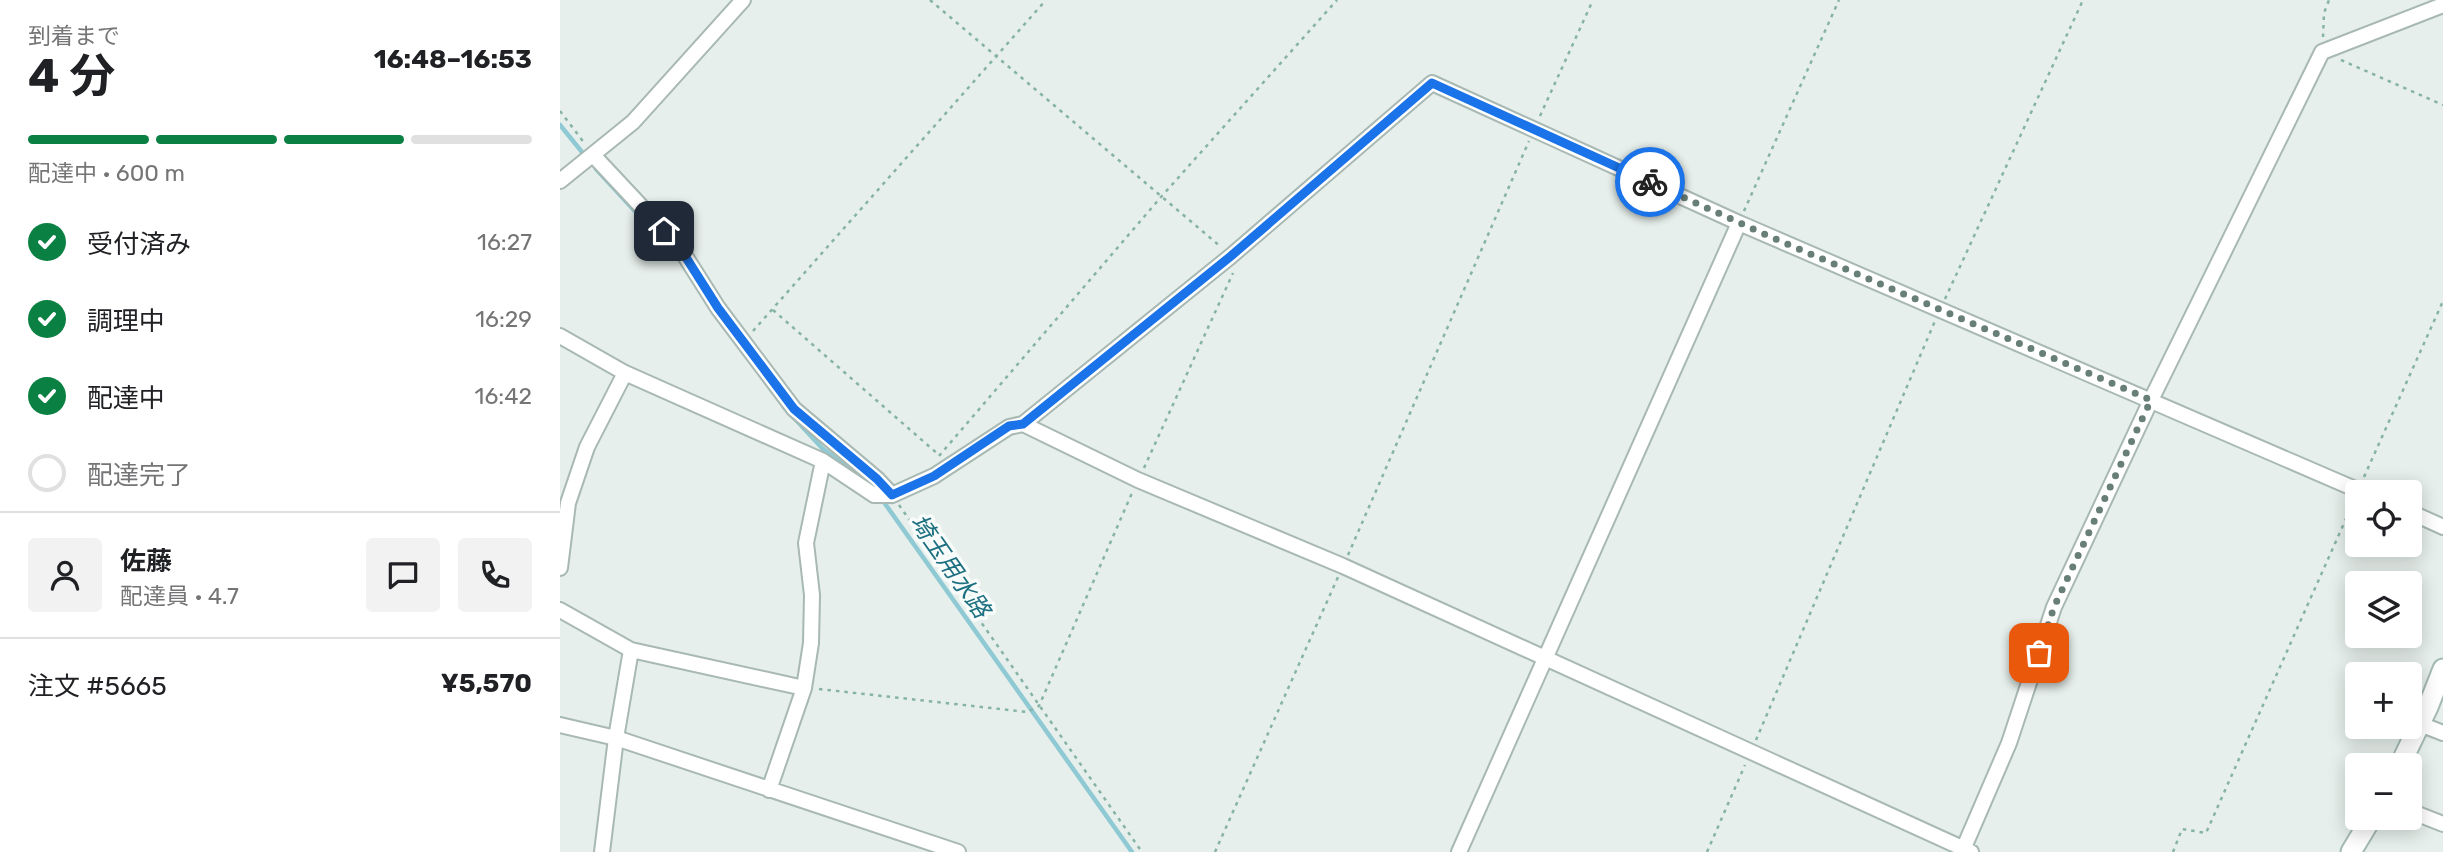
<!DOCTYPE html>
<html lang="ja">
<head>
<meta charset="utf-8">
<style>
	body { margin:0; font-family:Rubik,"Noto Sans JP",sans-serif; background:#f2f2f2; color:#202124; height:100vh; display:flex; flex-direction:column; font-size:26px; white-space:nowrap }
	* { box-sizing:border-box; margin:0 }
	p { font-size:23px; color:#757577 }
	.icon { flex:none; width:38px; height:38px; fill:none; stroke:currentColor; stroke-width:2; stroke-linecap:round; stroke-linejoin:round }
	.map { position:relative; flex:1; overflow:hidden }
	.details { display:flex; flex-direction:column; background:#fff; width:560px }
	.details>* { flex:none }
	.controls { position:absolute; left:1785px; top:480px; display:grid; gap:14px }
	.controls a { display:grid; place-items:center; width:77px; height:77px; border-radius:7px; background:#fff; box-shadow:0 4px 18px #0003; font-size:35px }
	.pin { position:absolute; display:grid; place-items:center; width:60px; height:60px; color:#fff; margin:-30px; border-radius:14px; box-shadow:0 4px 10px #0006 }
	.courier { position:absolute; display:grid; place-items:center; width:70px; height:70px; margin:-35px; border:5px solid #1a73e8; border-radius:50%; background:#fff; color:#222; box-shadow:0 2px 9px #0007 }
	.headline em { font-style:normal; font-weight:700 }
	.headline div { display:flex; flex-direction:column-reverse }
	.headline { display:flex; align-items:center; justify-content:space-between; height:119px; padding:0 28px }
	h1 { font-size:46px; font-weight:700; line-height:52px }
	.bar { display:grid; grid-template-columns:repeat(4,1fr); gap:10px 7px; align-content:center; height:84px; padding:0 28px }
	.bar i { height:9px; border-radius:5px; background:#e0e0e0 }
	.bar .selected { background:#0b8043 }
	.bar p { grid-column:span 4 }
	.line { display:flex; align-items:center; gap:18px; padding:0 28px; border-top:2px solid #e0e0e0 }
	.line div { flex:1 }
	.round { display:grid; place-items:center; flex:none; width:74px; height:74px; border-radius:7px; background:#f2f2f2 }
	ol { padding:0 28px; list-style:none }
	li { display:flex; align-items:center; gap:21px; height:77px }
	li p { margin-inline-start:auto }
	li .icon { padding:7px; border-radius:50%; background:#0b8043; color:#fff; stroke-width:4 }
	li:last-child { color:#757577 }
	li i { width:38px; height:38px; border:4px solid #e0e0e0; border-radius:50% }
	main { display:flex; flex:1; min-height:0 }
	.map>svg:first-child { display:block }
</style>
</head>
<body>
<main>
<section class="details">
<div class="headline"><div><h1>4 分</h1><p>到着まで</p></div><em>16:48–16:53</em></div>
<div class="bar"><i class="selected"></i><i class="selected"></i><i class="selected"></i><i></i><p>配達中 · 600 m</p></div>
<ol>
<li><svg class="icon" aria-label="check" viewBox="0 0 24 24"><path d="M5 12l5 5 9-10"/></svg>受付済み<p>16:27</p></li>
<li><svg class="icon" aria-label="check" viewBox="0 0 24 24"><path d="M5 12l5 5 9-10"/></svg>調理中<p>16:29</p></li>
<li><svg class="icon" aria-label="check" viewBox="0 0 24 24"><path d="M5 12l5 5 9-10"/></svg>配達中<p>16:42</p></li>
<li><i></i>配達完了</li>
</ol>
<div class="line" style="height:126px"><a class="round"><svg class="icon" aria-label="person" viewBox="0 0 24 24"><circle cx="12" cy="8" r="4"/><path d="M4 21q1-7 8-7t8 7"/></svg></a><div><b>佐藤</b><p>配達員 · 4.7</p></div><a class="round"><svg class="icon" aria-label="chat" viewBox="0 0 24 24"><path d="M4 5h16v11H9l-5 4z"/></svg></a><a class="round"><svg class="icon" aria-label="phone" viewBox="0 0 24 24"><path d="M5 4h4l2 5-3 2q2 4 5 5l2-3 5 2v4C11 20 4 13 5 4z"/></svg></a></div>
<div class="line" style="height:91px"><div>注文 #5665</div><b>¥5,570</b></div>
</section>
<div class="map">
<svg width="1883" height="852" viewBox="0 0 1883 852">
	<rect width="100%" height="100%" fill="#e6efeb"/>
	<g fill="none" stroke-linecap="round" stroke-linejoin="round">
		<path stroke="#8ec9d4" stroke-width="4.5" d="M0 125 26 157
			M36 169 120 260
			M224 407 262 448 305 481
			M321 498 572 852"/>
		<g stroke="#a8b8b2" stroke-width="18">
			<path id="street" d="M34 156 120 248 158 308 234 409 317 479 332 495 374 476 449 427 463 424 671 256 872 83 1179 223
				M0 181 73 122 183 0
				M0 336 65 373 263 461 314 495H332
				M463 424 578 480 783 566 1411 852
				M1850 512 1883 527
				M0 568 8 503 27 447 65 373
				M0 610 71 650 244 688
				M1860 724 1883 733
				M0 725 56 738 398 852
				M209 790 244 688 251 643 252 595 246 543 263 461
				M1850 811 1883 824
				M42 852 56 738 71 650
				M899 852 1179 223 1802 492
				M1402 852 1449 743 1494 607 1591 400 1762 52 1883 5"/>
		</g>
		<g stroke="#a4bbb3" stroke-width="23">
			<path id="secondary" d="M1840 765 1868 707 1883 669
				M1791 852 1812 817"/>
		</g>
		<path stroke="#86b3a5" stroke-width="2.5" stroke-dasharray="3.5 5" stroke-linecap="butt" d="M370 0 661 247
			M1763 37 1764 13 1769 0
			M1781 60 1883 105
			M0 111 25 144
			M980 116 1033 0
			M1184 211 1279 0
			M1385 299 1523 0
			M213 310 379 455
			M193 331 486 0
			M379 456 601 197 777 0
			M584 468 673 273
			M1804 477 1883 301
			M339 505 582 852
			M788 555 969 141
			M259 689 467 712 479 706 572 493
			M1196 740 1375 321
			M655 852 778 577
			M1147 852 1185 765
			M1613 852 1622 829 1646 833 1793 503"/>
		<use href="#street" stroke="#fff" stroke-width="14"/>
		<use href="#secondary" stroke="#fff" stroke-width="19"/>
	</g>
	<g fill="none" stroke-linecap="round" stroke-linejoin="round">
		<path stroke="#687f78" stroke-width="7" stroke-dasharray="0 12.6" d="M1090 182 1204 234 1591 400 1494 607 1479 653"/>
		<path stroke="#1a73e8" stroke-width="9" d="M104 231 120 248 158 308 234 409 317 479 332 495 374 476 449 426 463 424 671 256 872 83 1090 182"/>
	</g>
	<g text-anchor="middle" stroke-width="7" stroke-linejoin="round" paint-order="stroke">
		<g font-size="24" font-style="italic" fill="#1c6f80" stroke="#f7fbf9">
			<text transform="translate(390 566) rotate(55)" y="8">埼玉用水路</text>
		</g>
	</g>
</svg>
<div class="controls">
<a><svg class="icon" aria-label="locate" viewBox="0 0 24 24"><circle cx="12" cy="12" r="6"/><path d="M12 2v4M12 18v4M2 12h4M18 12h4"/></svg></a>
<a><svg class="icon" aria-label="layers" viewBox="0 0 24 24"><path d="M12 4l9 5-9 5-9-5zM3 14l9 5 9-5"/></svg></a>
<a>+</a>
<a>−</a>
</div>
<div class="pin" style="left:1479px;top:653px;background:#ea580c"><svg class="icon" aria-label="bag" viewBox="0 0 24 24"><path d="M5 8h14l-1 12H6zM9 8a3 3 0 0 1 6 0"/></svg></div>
<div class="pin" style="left:104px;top:231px;background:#1f2937"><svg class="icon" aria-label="home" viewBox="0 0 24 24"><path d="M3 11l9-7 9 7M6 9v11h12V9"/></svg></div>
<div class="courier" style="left:1090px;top:182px"><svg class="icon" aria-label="bike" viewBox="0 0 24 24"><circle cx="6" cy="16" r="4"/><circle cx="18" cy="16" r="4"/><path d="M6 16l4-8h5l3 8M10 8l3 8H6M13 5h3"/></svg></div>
</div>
</main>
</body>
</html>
